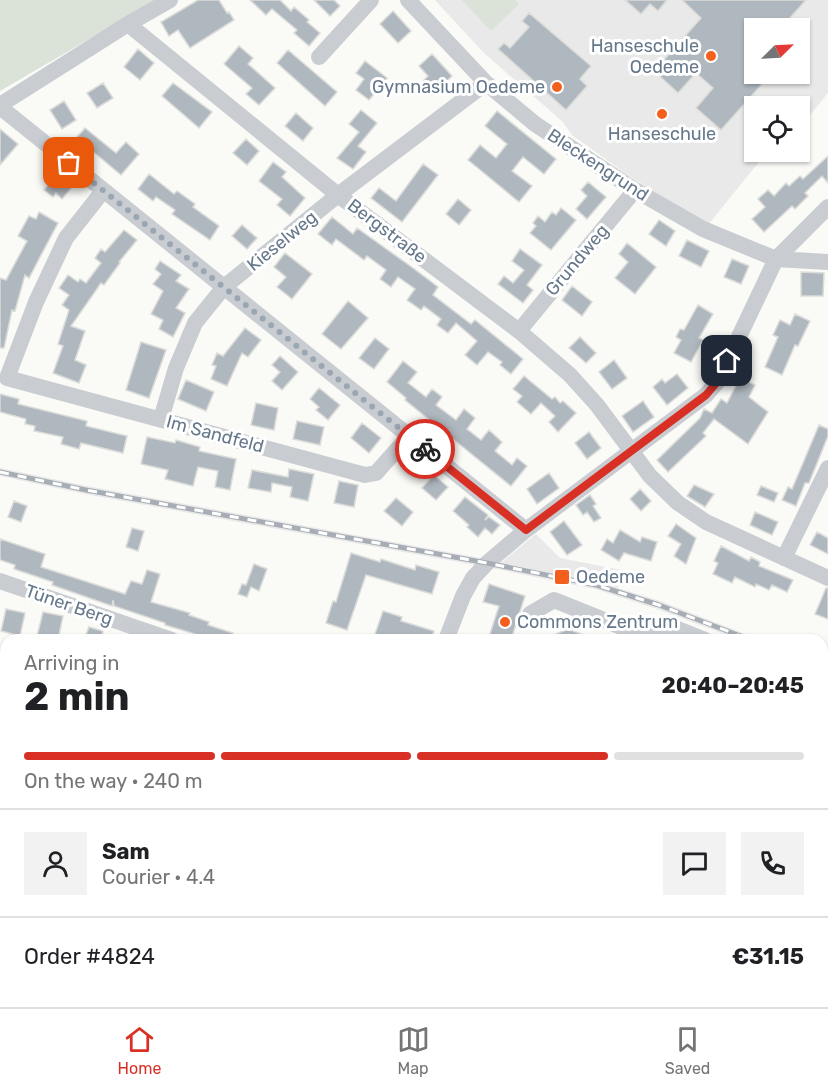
<!DOCTYPE html>
<html lang="en">
<head>
<meta charset="utf-8">
<style>
	body { margin:0; font-family:Rubik,sans-serif; background:#f2f2f2; color:#202124; height:100vh; display:flex; flex-direction:column; font-size:22px; white-space:nowrap }
	* { box-sizing:border-box; margin:0 }
	p { font-size:20px; color:#757577 }
	.icon { flex:none; width:33px; height:33px; fill:none; stroke:currentColor; stroke-width:2; stroke-linecap:round; stroke-linejoin:round }
	.map { position:relative; flex:1; overflow:hidden }
	.details { position:absolute; left:0px; top:634px; width:828px; height:374px; display:flex; flex-direction:column; background:#fff; border-radius:18px 18px 0 0; box-shadow:0 2px 4px #0004 }
	.details>* { flex:none }
	.needle { width:39px; rotate:66deg }
	.buttons { position:absolute; left:744px; top:18px; display:grid; gap:12px }
	.buttons a { display:grid; place-items:center; width:66px; height:66px; border-radius:0px; background:#fff; box-shadow:0 2px 4px #0004; font-size:30px }
	.pin { position:absolute; display:grid; place-items:center; width:51px; height:51px; color:#fff; margin:-26px; border-radius:12px; box-shadow:0 3px 9px #0006 }
	.courier { position:absolute; display:grid; place-items:center; width:60px; height:60px; margin:-30px; border:4px solid #d93025; border-radius:50%; background:#fff; color:#222; box-shadow:0 2px 8px #0007 }
	.summary em { font-style:normal; font-weight:700 }
	.summary div { display:flex; flex-direction:column-reverse }
	.summary { display:flex; align-items:center; justify-content:space-between; height:102px; padding:0 24px }
	h1 { font-size:39px; font-weight:700; line-height:45px }
	.bar { display:grid; grid-template-columns:repeat(4,1fr); gap:9px 6px; align-content:center; height:72px; padding:0 24px }
	.bar i { height:8px; border-radius:4px; background:#e0e0e0 }
	.bar .current { background:#d93025 }
	.bar p { grid-column:span 4 }
	.line { display:flex; align-items:center; gap:15px; padding:0 24px; border-top:2px solid #e0e0e0 }
	.line div { flex:1 }
	.round { display:grid; place-items:center; flex:none; width:63px; height:63px; border-radius:0px; background:#f2f2f2 }
	.menu { display:flex; justify-content:space-around; align-items:center; height:84px; border-top:2px solid #e0e0e0; background:#fff; font-size:16px; color:#757577 }
	.menu a { display:grid; justify-items:center; gap:3px }
	.menu .current { color:#d93025 }
	.map>svg:first-child { display:block }
</style>
</head>
<body>
<div class="map">
<svg width="828" height="1007" viewBox="0 0 828 1007">
	<rect width="100%" height="100%" fill="#fafaf7"/>
	<path fill="#e8e9e8" fill-rule="evenodd" d="M435 0H828V93L800 127V106H754V152H767L707 226 625 173 572 135 563 122 484 53ZM754 28H800V74H754Z
		M0 468 87 486 502 562 536 534 560 558 621 570 618 588 660 601 761 640H740L657 609 595 589 486 567 85 494 0 476Z"/>
	<path fill="#dbe2d8" d="M0 0H156L0 91Z
		M462 0H515L519 4 491 31Z
		M6 672V801L0 787V674Z
		M6 944V1002H482L485 1007H0V949Z"/>
	<path fill="#b0b8bf" stroke="#dbdcd9" stroke-width="1.5" d="M198 0H219L227 13 229 12 234 20 190 48 178 30 169 36 161 22Z
		M250 0H280L291 11 294 7 309 20 307 22 320 33 309 46 294 33 297 30 272 9 266 15Z
		M314 0H334L340 6 330 16Z
		M625 0H667L658 11 650 4 641 14Z
		M682 0H806L781 28H754V74H771L721 130 696 108 713 88 696 73 678 93 654 71 701 18Z
		M393 11 411 31 398 43 380 24Z
		M529 13 591 66 580 79 587 86 566 110 498 49 504 43 510 48 529 27 522 21Z
		M239 46 253 58 248 64 275 88 259 105 246 94 252 88 224 64Z
		M138 49 154 63 140 80 124 67Z
		M288 50 337 92 325 106 277 63Z
		M432 54 452 76 432 95 421 83 428 76 419 66Z
		M365 61 387 78 369 100 356 90 364 79 356 73Z
		M103 83 113 98 97 108 87 93Z
		M173 83 212 112 199 128 162 96Z
		M64 101 76 120 62 129 50 110Z
		M361 110 377 123 358 146 366 152 353 169 337 158 359 132 349 124Z
		M497 111 556 159 544 174 523 157 512 171 532 186 519 202 468 160 480 145 496 158 507 144 485 126Z
		M296 113 313 128 303 141 285 126Z
		M85 128 116 153 126 142 139 154 121 175 90 149 84 156 70 145Z
		M0 129 18 144 0 165Z
		M246 139 259 151 247 165 233 153Z
		M828 156V183L822 176 805 193 808 196 795 209 792 206 764 232 752 219 765 207 758 199 768 190 774 196 786 183 789 186 800 176 803 179Z
		M273 162 286 172 282 177 305 198 290 216 277 205 282 199 259 181Z
		M423 164 438 175 402 222 371 198 379 188 396 201Z
		M57 174 72 187 62 199 56 193 53 197 44 190Z
		M149 174 174 194 177 191 195 204 193 207 219 226 210 240 172 214 175 210 156 197 153 201 138 189Z
		M588 182 606 197 587 219 576 209 587 196 581 190Z
		M458 199 471 210 459 225 446 214Z
		M561 208 576 220 551 250 530 233 536 226 533 223 538 216 545 222 552 212 556 215Z
		M39 212 58 223 29 278 25 275 15 311 12 310 4 348H0V278L6 280 27 241 18 236 29 216 36 219Z
		M332 217 353 234 357 228 413 268 438 287 433 295 471 324 475 320 523 359 511 374 500 365 502 362 488 352 477 365 465 355 477 341 456 323 448 333 437 325 441 319 424 306 421 310 407 300 415 289 398 277 391 287 380 279 386 270 367 256 364 260 336 239 332 245 318 234Z
		M659 220 675 231 666 246 649 234Z
		M242 225 257 238 247 249 232 236Z
		M124 230 137 240 119 262 120 263 104 285 101 283 71 326 85 331 75 360 86 365 79 383 53 373 63 346 58 344 69 310 62 305 69 295 59 288 68 275 78 282 80 279 86 283 101 263 95 258 101 249 105 252Z
		M687 240 709 251 701 267 679 256Z
		M627 243 656 267 635 294 615 278 628 262 619 254Z
		M520 249 542 265 527 285 533 290 523 303 498 284 504 276 513 283 524 270 512 261Z
		M285 253 312 274 292 299 277 287 286 277 274 267Z
		M732 259 749 266 741 284 724 277Z
		M160 261 181 275 176 281 189 289 176 308 185 313 173 337 159 329 163 320 151 314 163 291 153 284 161 274 155 269Z
		M801 272 824 273 823 296H801Z
		M572 286 592 302 582 316 562 300Z
		M348 301 368 318 341 349 322 334Z
		M698 305 713 314 699 338 703 340 691 362 674 353 681 340 676 337 680 329 684 330Z
		M795 314 810 321 798 346 795 345 782 375 765 367 778 337 773 335 780 320 790 325Z
		M245 328 261 340 248 357 242 353 227 386 211 379 216 366 212 365 217 353 223 356Z
		M580 337 596 353 586 363 569 348Z
		M375 338 389 349 374 369 359 358Z
		M141 342 166 350 149 398 126 390Z
		M280 356 298 372 282 390 272 381 280 372 272 365Z
		M614 360 627 378 612 389 599 372Z
		M403 361 417 372 408 383 426 397 432 389 442 397 436 405 456 420 464 409 475 418 467 429 481 440 489 430 502 442 495 451 512 465 517 458 527 466 511 486 405 400 406 398 387 382Z
		M677 374 688 388 667 405 653 387 662 379 665 383Z
		M524 376 552 399 555 397 560 403 563 401 576 413 558 432 549 422 555 416 541 403 531 414 517 402 522 396 513 389Z
		M740 378 755 385 749 397 768 412 748 444 714 419 703 433 706 436 668 472 657 460 700 418 704 409 712 413 721 399 727 403Z
		M186 380 214 392 206 411 178 399Z
		M319 388 340 405 328 420 316 410 319 407 310 399Z
		M0 394 19 399 18 404 87 421 86 426 127 436 123 453 81 443 79 449 61 444 63 437 34 431 35 426 25 424 26 419 0 412Z
		M643 401 654 417 633 432 622 416Z
		M256 403 278 408 274 430 251 425Z
		M297 421 324 427 320 445 293 439Z
		M362 423 381 438 369 453 351 438Z
		M819 425 828 429V436L809 483H805L796 506 782 500 788 487 792 489Z
		M589 432 601 448 587 459 575 443Z
		M147 437 175 443 176 440 200 447 199 451 236 459 230 490 215 487 218 471 198 467 193 486 165 479 168 470 141 464Z
		M289 469 314 474 308 501 290 497 292 487 272 483 271 492 248 488 252 470 288 477Z
		M549 473 559 488 537 504 527 489Z
		M434 475 448 487 436 500 422 488Z
		M339 481 358 485 354 507 334 503Z
		M694 485 714 494 705 507 687 496Z
		M761 486 778 493 774 502 757 495Z
		M640 489 651 501 641 511 630 499Z
		M590 495 596 504 593 506 601 518 594 522 587 512 583 515 576 505Z
		M465 497 488 515 485 520 489 517 500 525 492 534 485 528 478 537 467 527 469 525 453 511Z
		M396 498 413 512 402 526 384 511Z
		M14 501 27 506 21 522 8 517Z
		M755 512 778 522 772 535 750 525Z
		M564 521 582 545 567 555 550 532Z
		M676 524 696 538 686 564 674 556 681 544 668 536Z
		M132 528 144 531 138 551 126 547Z
		M620 530 640 542 642 537 657 542 651 561 624 553 619 561 601 550 607 539 613 543Z
		M817 532 828 538V554L810 545Z
		M0 539 45 554 41 567 125 594 131 581 142 584 147 570 160 574 151 602 190 613 189 615 209 622 208 625 233 633 231 640H215L165 625V623L114 606 113 600 112 606 52 585 53 582 14 569 15 565 0 560Z
		M721 546 749 561 751 557 760 562 759 566 793 580 787 592 772 585 769 590 756 584 755 587 735 577 732 583 713 574 718 563 714 561Z
		M351 553 380 562 381 559 415 570 416 565 439 572 432 594 366 575 347 630 326 623 333 601 336 602Z
		M254 564 267 569 259 591 251 587 247 597 238 594 242 584 246 585Z
		M489 584 525 596 511 640H488L499 606 483 602Z
		M826 588H828V619L815 614Z
		M6 609 25 613 20 636 1 631Z
		M383 611 402 617 401 621 434 631 431 640H373Z
		M43 612 63 616 58 640H36Z
		M89 627 103 631 101 640H84Z
		M568 629 597 640H541Z"/>
	<g fill="none" stroke-linecap="round" stroke-linejoin="round">
		<path stroke="#c9cdd1" stroke-width="16" d="M408 0 486 83 535 124 635 190 703 229 776 259 828 262
			M128 24 338 195 519 331 570 375 597 405 650 476 678 503 706 522 828 578
			M319 57 371 0
			M0 105 128 24 170 0
			M0 107 526 530
			M103 191 66 238 36 302 7 378 365 475 376 473 409 436
			M519 331 635 190
			M161 419 176 368 195 323 224 287 338 195 486 83
			M784 558 828 468
			M0 581 172 640
			M530 614 554 600 639 634 670 626 705 640
			M446 640 463 596 473 578 487 563 526 530 706 395 718 381 776 259 828 207
			M822 705 828 708
			M822 851 828 848
			M822 971 828 968
			M590 1002 592 1007
			M704 1002 707 1007
			M753 1007 762 1002"/>
		<g stroke="#a7adb4" stroke-width="5">
			<path id="rail" d="M0 472 86 490 487 563 596 585 659 605 751 640
				M822 671 828 674"/>
		</g>
		<use href="#rail" stroke="#fff" stroke-width="3" stroke-dasharray="9" stroke-linecap="butt"/>
	</g>
	<g fill="none" stroke-linecap="round" stroke-linejoin="round">
		<path stroke="#9aa6b1" stroke-width="6" stroke-dasharray="0 10.8" d="M69 163 425 449"/>
		<path stroke="#d93025" stroke-width="8" d="M425 449 526 530 706 395 718 381 727 361"/>
	</g>
	<g fill="#f45f1d" stroke="#fff" stroke-width="2">
		<circle cx="711" cy="56" r="6"/>
		<circle cx="557" cy="87" r="6"/>
		<circle cx="662" cy="114" r="6"/>
		<rect x="554" y="569" width="16" height="16" rx="3"/>
		<circle cx="505" cy="622" r="6"/>
	</g>
	<g text-anchor="middle" stroke-width="6" stroke-linejoin="round" paint-order="stroke">
		<g font-size="18" fill="#66788b" stroke="#fff" text-anchor="end">
			<text x="699" y="52">Hanseschule<tspan x="699" dy="21">Oedeme</tspan></text>
			<text x="545" y="93">Gymnasium Oedeme</text>
			<text x="662" y="140" text-anchor="middle">Hanseschule</text>
			<text x="576" y="583" text-anchor="start">Oedeme</text>
			<text x="517" y="628" text-anchor="start">Commons Zentrum</text>
		</g>
		<g font-size="18" fill="#66788b" stroke="#fff">
			<text transform="translate(598 165) rotate(33)" y="6">Bleckengrund</text>
			<text transform="translate(387 231) rotate(37)" y="6">Bergstraße</text>
			<text transform="translate(282 241) rotate(-39)" y="6">Kieselweg</text>
			<text transform="translate(577 260) rotate(-50)" y="6">Grundweg</text>
			<text transform="translate(215 434) rotate(15)" y="6">Im Sandfeld</text>
			<text transform="translate(69 605) rotate(19)" y="6">Tüner Berg</text>
		</g>
	</g>
</svg>
<div class="buttons">
<a><svg class="needle" viewBox="-14 -14 28 28"><path d="M0-13l5 13h-10z" fill="#e53935"/><path d="M0 13l5-13h-10z" fill="#757577"/></svg></a>
<a><svg class="icon" aria-label="locate" viewBox="0 0 24 24"><circle cx="12" cy="12" r="6"/><path d="M12 2v4M12 18v4M2 12h4M18 12h4"/></svg></a>
</div>
<div class="pin" style="left:69px;top:163px;background:#ea580c"><svg class="icon" aria-label="bag" viewBox="0 0 24 24"><path d="M5 8h14l-1 12H6zM9 8a3 3 0 0 1 6 0"/></svg></div>
<div class="pin" style="left:727px;top:361px;background:#1f2937"><svg class="icon" aria-label="home" viewBox="0 0 24 24"><path d="M3 11l9-7 9 7M6 9v11h12V9"/></svg></div>
<div class="courier" style="left:425px;top:449px"><svg class="icon" aria-label="bike" viewBox="0 0 24 24"><circle cx="6" cy="16" r="4"/><circle cx="18" cy="16" r="4"/><path d="M6 16l4-8h5l3 8M10 8l3 8H6M13 5h3"/></svg></div>
<section class="details">
<div class="summary"><div><h1>2 min</h1><p>Arriving in</p></div><em>20:40–20:45</em></div>
<div class="bar"><i class="current"></i><i class="current"></i><i class="current"></i><i></i><p>On the way · 240 m</p></div>
<div class="line" style="height:108px"><a class="round"><svg class="icon" aria-label="person" viewBox="0 0 24 24"><circle cx="12" cy="8" r="4"/><path d="M4 21q1-7 8-7t8 7"/></svg></a><div><b>Sam</b><p>Courier · 4.4</p></div><a class="round"><svg class="icon" aria-label="chat" viewBox="0 0 24 24"><path d="M4 5h16v11H9l-5 4z"/></svg></a><a class="round"><svg class="icon" aria-label="phone" viewBox="0 0 24 24"><path d="M5 4h4l2 5-3 2q2 4 5 5l2-3 5 2v4C11 20 4 13 5 4z"/></svg></a></div>
<div class="line" style="height:78px"><div>Order #4824</div><b>€31.15</b></div>
</section>
</div>
<nav class="menu">
<a class="current"><svg class="icon" aria-label="home" viewBox="0 0 24 24"><path d="M3 11l9-7 9 7M6 9v11h12V9"/></svg>Home</a>
<a><svg class="icon" aria-label="map" viewBox="0 0 24 24"><path d="M3 6l6-2 6 2 6-2v14l-6 2-6-2-6 2zM9 4v14M15 6v14"/></svg>Map</a>
<a><svg class="icon" aria-label="saved" viewBox="0 0 24 24"><path d="M7 4h10v16l-5-4-5 4z"/></svg>Saved</a>
</nav>
</body>
</html>
